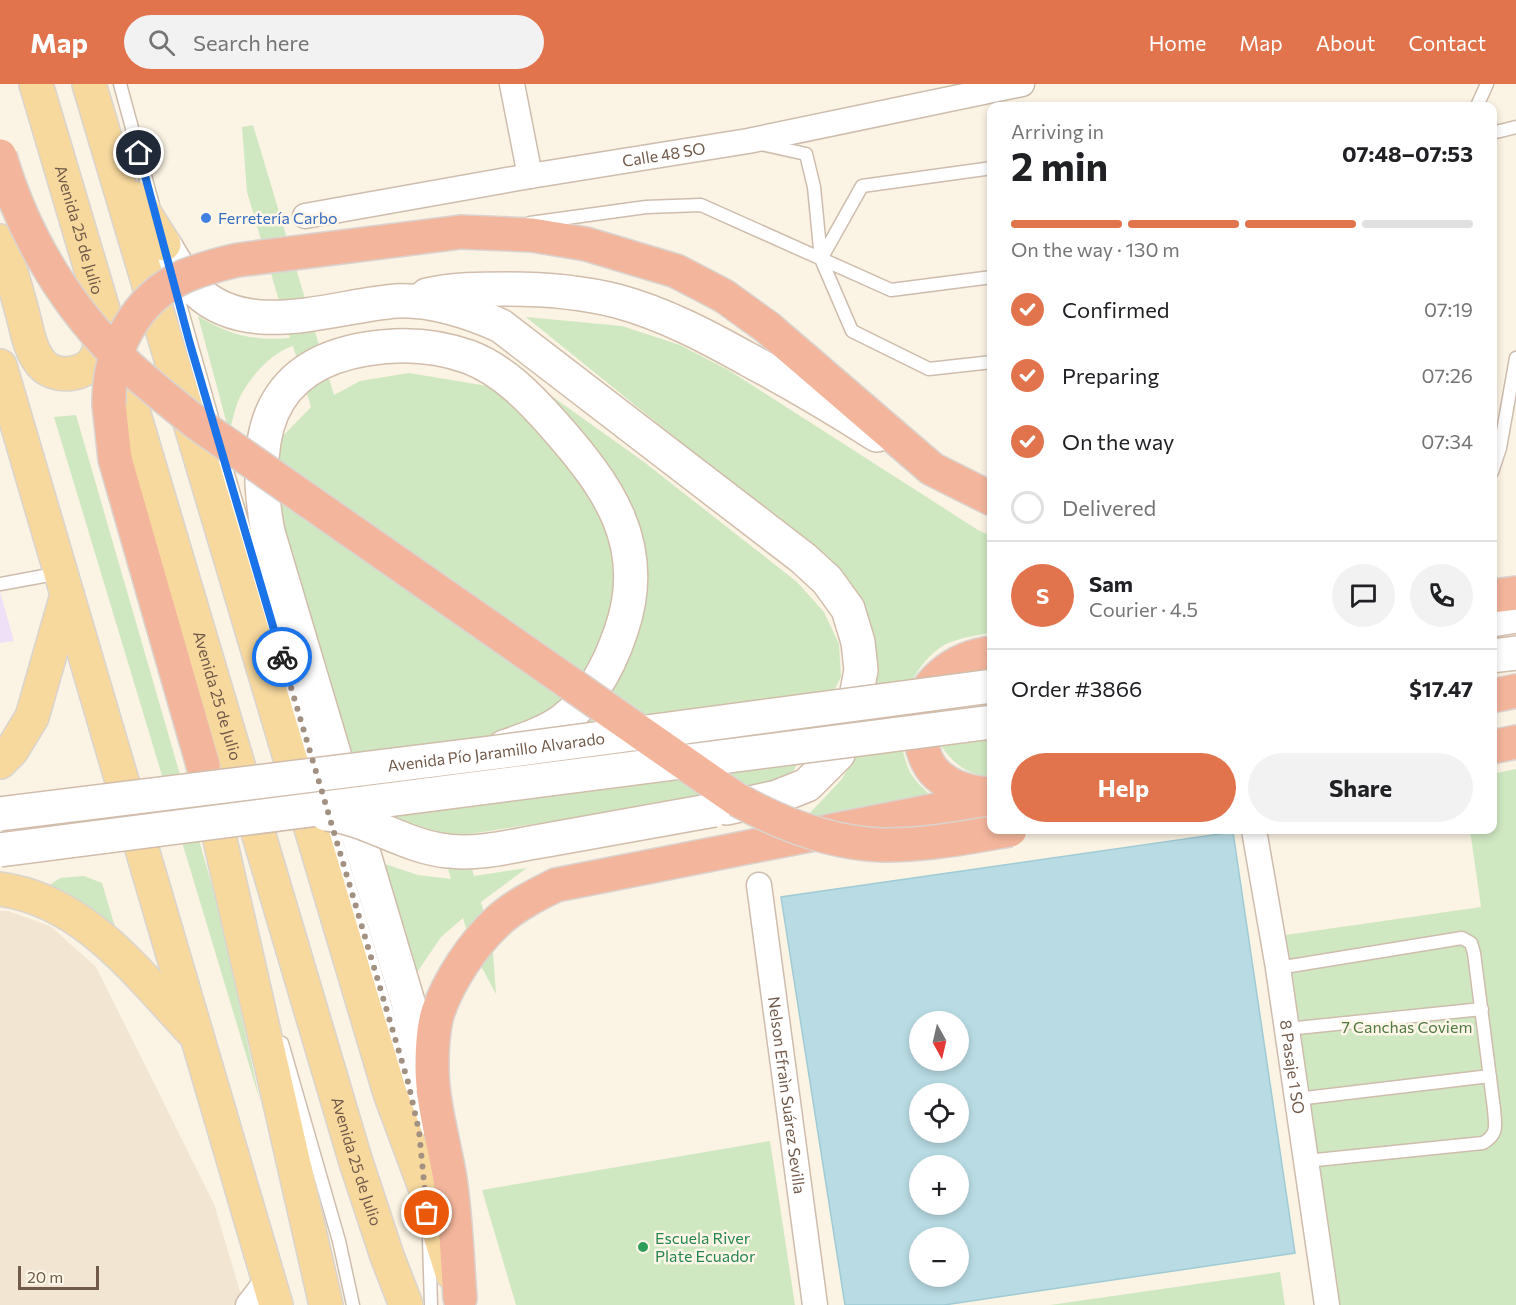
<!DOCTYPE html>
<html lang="en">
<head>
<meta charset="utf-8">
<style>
	body { margin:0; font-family:Commissioner,sans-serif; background:#f2f2f2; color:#202124; height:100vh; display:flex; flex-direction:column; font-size:22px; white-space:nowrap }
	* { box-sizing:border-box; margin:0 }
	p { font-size:20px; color:#757577 }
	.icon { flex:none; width:33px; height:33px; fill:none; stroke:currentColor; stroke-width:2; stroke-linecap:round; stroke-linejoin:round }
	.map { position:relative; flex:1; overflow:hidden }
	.panel { position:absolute; left:987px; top:18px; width:510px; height:732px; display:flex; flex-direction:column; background:#fff; border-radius:12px; box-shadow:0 3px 9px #0003 }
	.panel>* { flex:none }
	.needle { width:39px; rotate:172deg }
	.buttons { position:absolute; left:909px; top:927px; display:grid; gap:12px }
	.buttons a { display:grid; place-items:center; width:60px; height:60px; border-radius:50%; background:#fff; box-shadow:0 3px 9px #0003; font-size:30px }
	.scale { position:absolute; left:18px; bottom:15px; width:81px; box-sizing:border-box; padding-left:6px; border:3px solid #725a4a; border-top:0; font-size:16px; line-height:21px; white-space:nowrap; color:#725a4a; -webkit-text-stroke:4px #fef7e9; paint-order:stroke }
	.pin { position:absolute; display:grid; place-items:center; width:51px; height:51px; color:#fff; margin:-26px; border:3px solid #fff; border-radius:50%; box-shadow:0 2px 6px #0007 }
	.courier { position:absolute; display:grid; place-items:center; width:60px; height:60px; margin:-30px; border:4px solid #1a73e8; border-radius:50%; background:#fff; color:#222; box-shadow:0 2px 8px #0007 }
	.summary em { font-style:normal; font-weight:700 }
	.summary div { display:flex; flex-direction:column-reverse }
	.summary { display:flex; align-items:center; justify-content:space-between; height:102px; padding:0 24px }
	h1 { font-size:39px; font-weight:700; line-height:45px }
	.bar { display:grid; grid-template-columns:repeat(4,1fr); gap:9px 6px; align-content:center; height:72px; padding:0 24px }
	.bar i { height:8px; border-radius:4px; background:#e0e0e0 }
	.bar .current { background:#e1734d }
	.bar p { grid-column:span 4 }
	.line { display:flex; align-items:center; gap:15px; padding:0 24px; border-top:2px solid #e0e0e0 }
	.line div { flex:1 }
	.round { display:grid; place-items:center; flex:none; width:63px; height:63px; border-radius:32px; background:#f2f2f2 }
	ol { padding:0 24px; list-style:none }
	li { display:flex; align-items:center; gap:18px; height:66px }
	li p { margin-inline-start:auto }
	li .icon { padding:6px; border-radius:50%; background:#e1734d; color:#fff; stroke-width:4 }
	li:last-child { color:#757577 }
	li i { width:33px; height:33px; border:3px solid #e0e0e0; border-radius:50% }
	.primary-button { display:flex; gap:12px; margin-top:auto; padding:12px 24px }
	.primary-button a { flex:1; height:69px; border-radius:36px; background:#e1734d; color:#fff; font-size:24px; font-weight:700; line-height:69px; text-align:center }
	.primary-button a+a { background:#f2f2f2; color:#202124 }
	header { display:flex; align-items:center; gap:36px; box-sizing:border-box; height:84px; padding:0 30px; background:#e1734d; color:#fff }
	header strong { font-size:28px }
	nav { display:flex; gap:33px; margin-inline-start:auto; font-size:21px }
	.search { width:420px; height:54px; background:#f2f2f2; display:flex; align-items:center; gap:15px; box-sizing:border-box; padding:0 21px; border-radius:33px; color:#757577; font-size:22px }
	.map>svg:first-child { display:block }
</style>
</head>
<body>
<header>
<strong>Map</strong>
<div class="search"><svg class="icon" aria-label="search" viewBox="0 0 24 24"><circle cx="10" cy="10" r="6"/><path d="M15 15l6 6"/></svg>Search here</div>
<nav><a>Home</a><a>Map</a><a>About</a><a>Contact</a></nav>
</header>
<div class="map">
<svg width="1516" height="1221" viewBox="0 0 1516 1221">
	<rect width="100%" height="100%" fill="#fbf3e3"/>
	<path fill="#f2e5d2" d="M0 827H8L50 842 96 883 214 1120 244 1221H0Z"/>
	<path fill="#f0e0f7" d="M0 508 14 557 0 559Z"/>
	<path fill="#d0e8c2" d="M253 41 334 311 360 297 409 289 553 313 644 378 797 498 824 528 839 560 841 593 794 686 773 700 754 706 463 751 474 792 527 784 481 818 492 856 496 910 472 865 463 834 441 853 416 890 382 779 418 791 451 795 437 747 400 738 373 727 349 671 278 431 275 408 282 353 311 323 293 262C271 269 252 291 241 311 235 322 233 336 229 348L198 232C229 251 253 257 290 254L247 108 242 43Z
		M526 233 622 242 680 261 730 287 978 446 991 452V549C974 552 953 554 938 565 902 594 890 645 910 688 915 698 927 707 934 716L773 744 809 730 842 695 854 674 878 589 875 554 859 518 830 479Z
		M76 331 218 822 260 1017 54 333Z
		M991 655V692C967 691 955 681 941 662Z
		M1516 685V1221H1335L1285 851 1481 823 1470 746H1492L1493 690Z
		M84 792 102 799 115 843 45 804 60 794Z
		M770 1057 795 1221H516L482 1106Z
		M1280 1188 1285 1221H1050Z"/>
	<path fill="#b9dce4" stroke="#9fcbd5" stroke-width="1.5" fill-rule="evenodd" d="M1233 748 1295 1169 944 1221H845L781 813ZM920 938H958V976H920ZM920 1010H958V1048H920ZM920 1082H958V1120H920ZM920 1154H958V1192H920Z"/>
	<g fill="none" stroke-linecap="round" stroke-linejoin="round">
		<g stroke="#cebdad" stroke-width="15">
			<path id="lane" d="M120 0 153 121
				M1477 22 1487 0
				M1492 49 1516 43
				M761 60 806 70 814 103 821 175 852 247 929 285 992 278
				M530 139 646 123 701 121 891 206 992 193
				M821 175 862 102 992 84
				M174 199 215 344
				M220 363 408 998 419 1046
				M1492 388 1500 364 1516 274
				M0 500 60 489
				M1278 884 1462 854 1471 859 1474 869 1494 1025C1495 1042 1499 1049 1483 1059L1306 1077
				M1287 945 1482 925
				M282 959 339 1157 353 1221
				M1297 1015 1490 992
				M429 1156 431 1221"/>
		</g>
		<g stroke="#cebdad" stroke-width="27">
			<g id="street">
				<path d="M512 0 530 92"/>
				<path id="s1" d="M305 132 530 92 748 57 1022 0"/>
				<path id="s2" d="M1254 746 1278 884 1327 1221"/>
				<path id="s3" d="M759 801 815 1221"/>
				<path d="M248 1221 268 1195"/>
			</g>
		</g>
		<g stroke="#d1bdab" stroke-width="36">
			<path id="secondary" d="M164 160C174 177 184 194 198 208 250 256 334 222 396 217 430 215 471 228 501 242L803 474 827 496 848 525 858 558 861 586 852 635 838 670 807 701 777 713 727 724
				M427 211C454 205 481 205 509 205 546 205 581 208 617 217 665 230 708 253 751 277 794 300 836 325 877 351
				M1492 536 1516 532
				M1492 572 1516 569
				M428 995 408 918 268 448C251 358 263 282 366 265 401 259 436 261 469 273 503 286 529 313 553 340 608 402 651 461 621 547 610 580 591 616 562 637 545 649 524 656 504 663"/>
		</g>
		<g stroke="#dad4d0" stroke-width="36">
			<g id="primary">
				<path id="s4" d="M36 0 355 1075 387 1172 406 1221"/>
				<path d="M89 0 390 1009 426 1106 452 1189"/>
				<path d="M135 114 164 160"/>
				<path d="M0 157C10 181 16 206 23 231 27 247 30 265 40 278 54 297 90 292 98 270 102 259 98 245 95 234"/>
				<path d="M0 282 276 1221"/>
				<path d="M0 678 12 666 32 633 67 511"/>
				<path d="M203 681 326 1221"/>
				<path d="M0 805C84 816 138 890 192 947"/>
			</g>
		</g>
		<g stroke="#dad4d0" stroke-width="36">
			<path id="highway" d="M461 148 532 151 586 160 676 187 724 212 767 243 932 385 992 415
				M109 321 115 375 203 681
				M1492 512 1516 509
				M992 569C956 573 918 599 918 639 918 645 920 651 921 657 923 670 929 685 940 693 954 705 973 709 992 710
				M1492 612 1516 607
				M1492 663 1516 658
				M460 1214C457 1174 456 1134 450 1095 444 1058 432 1020 432 982 432 965 433 944 438 928 449 896 473 860 498 837 514 822 536 811 556 801L992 715"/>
		</g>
		<use href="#lane" stroke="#fff" stroke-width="12"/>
		<use href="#street" stroke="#fff" stroke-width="24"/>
		<use href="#secondary" stroke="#fff" stroke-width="33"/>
		<use href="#primary" stroke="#f7d99e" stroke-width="33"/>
		<use href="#highway" stroke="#f3b69c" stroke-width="33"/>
		<g stroke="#d1bdab" stroke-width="36" stroke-linecap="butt">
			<g id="secondary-bridge">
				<path id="s5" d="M0 730 490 669 992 602"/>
				<path d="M326 730C368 734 405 763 448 767 480 771 515 761 547 756 603 746 658 736 714 726"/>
				<path d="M0 766 992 638"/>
			</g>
		</g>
		<g stroke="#dad4d0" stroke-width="36" stroke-linecap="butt">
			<path id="highway-bridge" d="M0 72C23 151 67 225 128 282 150 302 174 321 198 340L736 715C781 740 829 759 881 761 924 762 968 753 1010 746
				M109 321C108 268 134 215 185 192 202 185 220 180 238 176L461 148"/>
		</g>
		<use href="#secondary-bridge" stroke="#fff" stroke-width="33"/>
		<use href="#highway-bridge" stroke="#f3b69c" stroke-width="33"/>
	</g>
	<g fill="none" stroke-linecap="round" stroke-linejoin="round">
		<path stroke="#a29080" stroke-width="6" stroke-dasharray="0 10.8" d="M282 573 408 998 419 1047 427 1129"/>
		<path stroke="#1a73e8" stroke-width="8" d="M139 69 190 260 282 573"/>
	</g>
	<circle fill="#3f7fe0" stroke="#fef7e9" stroke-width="2" cx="206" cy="134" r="6"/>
	<circle fill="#2e9e5b" stroke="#fef7e9" stroke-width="2" cx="643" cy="1163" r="6"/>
	<g text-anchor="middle" stroke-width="5" stroke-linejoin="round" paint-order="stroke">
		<g font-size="16" fill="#725a4a" stroke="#fef7e9">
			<text dy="6" stroke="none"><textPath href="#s1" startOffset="364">Calle 48 SO</textPath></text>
			<text dy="6" stroke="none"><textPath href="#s4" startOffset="152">Avenida 25 de Julio</textPath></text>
			<text dy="6" stroke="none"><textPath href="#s4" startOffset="638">Avenida 25 de Julio</textPath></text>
			<text dy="6" stroke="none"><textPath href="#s5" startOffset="500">Avenida Pío Jaramillo Alvarado</textPath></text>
			<text dy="6" stroke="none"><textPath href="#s2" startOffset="240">8 Pasaje 1 SO</textPath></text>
			<text dy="6" stroke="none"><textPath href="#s3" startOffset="212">Nelson Efraìn Suárez Sevilla</textPath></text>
			<text dy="6" stroke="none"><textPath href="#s4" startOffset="1124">Avenida 25 de Julio</textPath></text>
		</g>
		<g font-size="16" fill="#366cbe" stroke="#fef7e9" text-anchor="start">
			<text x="218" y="140">Ferretería Carbo</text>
		</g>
		<g font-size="16" fill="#507842" stroke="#fef7e9">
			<text x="1407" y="949">7 Canchas Coviem</text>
		</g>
		<g font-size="16" fill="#27864d" stroke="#fef7e9" text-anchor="start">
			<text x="655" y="1160">Escuela River<tspan x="655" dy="18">Plate Ecuador</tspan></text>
		</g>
	</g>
</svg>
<div class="buttons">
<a><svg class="needle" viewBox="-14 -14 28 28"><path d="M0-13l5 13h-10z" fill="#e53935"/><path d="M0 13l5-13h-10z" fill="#757577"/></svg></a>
<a><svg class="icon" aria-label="locate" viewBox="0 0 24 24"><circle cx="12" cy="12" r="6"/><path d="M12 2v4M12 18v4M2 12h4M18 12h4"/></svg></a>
<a>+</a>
<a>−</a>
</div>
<div class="scale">20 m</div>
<div class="pin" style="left:427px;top:1129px;background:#ea580c"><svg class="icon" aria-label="bag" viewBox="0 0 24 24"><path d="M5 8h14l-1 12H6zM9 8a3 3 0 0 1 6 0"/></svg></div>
<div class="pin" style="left:139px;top:69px;background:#1f2937"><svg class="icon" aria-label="home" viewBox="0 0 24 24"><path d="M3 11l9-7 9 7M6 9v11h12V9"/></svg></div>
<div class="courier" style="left:282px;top:573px"><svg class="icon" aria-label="bike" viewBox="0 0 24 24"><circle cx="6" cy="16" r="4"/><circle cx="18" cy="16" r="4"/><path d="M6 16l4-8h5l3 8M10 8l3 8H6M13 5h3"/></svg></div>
<section class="panel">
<div class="summary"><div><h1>2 min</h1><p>Arriving in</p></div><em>07:48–07:53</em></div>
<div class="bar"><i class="current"></i><i class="current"></i><i class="current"></i><i></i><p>On the way · 130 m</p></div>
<ol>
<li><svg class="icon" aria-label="check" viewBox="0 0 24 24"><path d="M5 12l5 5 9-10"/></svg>Confirmed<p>07:19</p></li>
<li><svg class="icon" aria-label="check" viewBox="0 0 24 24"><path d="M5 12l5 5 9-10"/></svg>Preparing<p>07:26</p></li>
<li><svg class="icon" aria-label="check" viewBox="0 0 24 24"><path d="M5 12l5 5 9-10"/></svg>On the way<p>07:34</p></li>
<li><i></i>Delivered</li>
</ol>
<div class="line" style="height:108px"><b class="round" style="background:#e1734d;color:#fff">S</b><div><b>Sam</b><p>Courier · 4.5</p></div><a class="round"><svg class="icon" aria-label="chat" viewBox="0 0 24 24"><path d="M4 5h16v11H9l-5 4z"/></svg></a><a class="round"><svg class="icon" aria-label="phone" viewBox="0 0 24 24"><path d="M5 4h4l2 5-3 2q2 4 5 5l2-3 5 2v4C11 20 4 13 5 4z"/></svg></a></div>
<div class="line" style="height:78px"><div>Order #3866</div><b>$17.47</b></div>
<div class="primary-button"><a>Help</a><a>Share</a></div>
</section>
</div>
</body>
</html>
